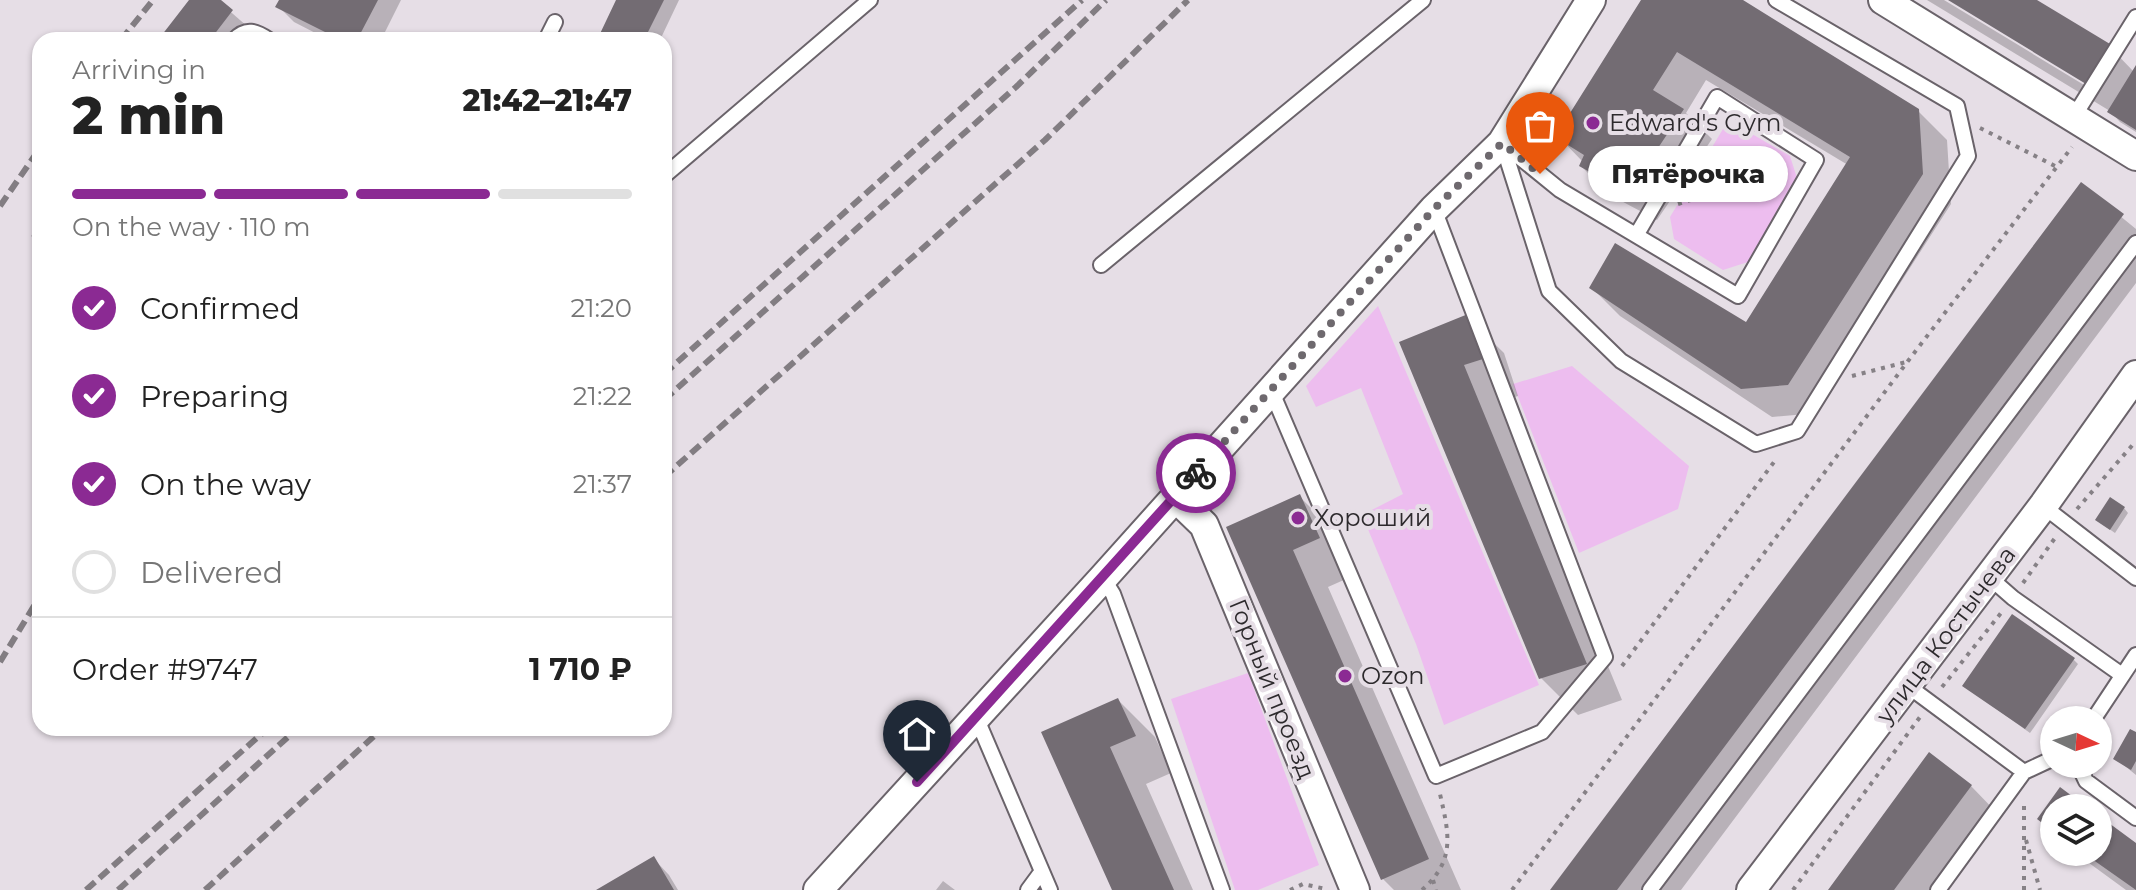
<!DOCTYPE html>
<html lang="en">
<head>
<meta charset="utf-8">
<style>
	body { margin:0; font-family:Montserrat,sans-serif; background:#f2f2f2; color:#222; height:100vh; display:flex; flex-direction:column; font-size:30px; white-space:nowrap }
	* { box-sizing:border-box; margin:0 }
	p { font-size:26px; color:#767676 }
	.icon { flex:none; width:44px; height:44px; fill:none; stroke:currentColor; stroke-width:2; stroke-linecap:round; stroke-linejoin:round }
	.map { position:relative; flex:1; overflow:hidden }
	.details { position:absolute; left:32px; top:32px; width:640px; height:704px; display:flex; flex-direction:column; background:#fff; border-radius:24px; box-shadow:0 2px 6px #0004 }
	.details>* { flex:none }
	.needle { width:52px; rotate:94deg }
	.tools { position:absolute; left:2040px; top:706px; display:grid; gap:16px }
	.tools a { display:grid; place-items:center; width:72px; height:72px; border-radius:50%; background:#fff; box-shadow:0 2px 6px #0004; font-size:40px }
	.pin { position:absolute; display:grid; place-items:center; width:68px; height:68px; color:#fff; margin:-82px -34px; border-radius:50% 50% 50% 0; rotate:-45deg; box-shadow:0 0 8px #0007 }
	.pin .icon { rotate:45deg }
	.courier { position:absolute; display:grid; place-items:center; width:80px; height:80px; margin:-40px; border:6px solid #8b2a93; border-radius:50%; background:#fff; color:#222; box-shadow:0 2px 10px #0007 }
	.bubble { position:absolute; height:56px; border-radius:28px; background:#fff; box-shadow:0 2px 6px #0004; font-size:26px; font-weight:800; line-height:56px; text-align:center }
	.overview em { font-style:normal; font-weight:800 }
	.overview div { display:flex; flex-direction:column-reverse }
	.overview { display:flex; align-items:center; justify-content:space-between; height:136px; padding:0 40px }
	h1 { font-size:52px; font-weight:800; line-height:60px }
	.bar { display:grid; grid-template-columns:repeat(4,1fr); gap:12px 8px; align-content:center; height:96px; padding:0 40px }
	.bar i { height:10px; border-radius:6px; background:#e0e0e0 }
	.bar .active { background:#8b2a93 }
	.bar p { grid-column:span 4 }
	.line { display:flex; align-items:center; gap:20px; padding:0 40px; border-top:2px solid #e0e0e0 }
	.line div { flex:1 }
	ol { padding:0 40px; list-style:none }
	li { display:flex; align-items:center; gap:24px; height:88px }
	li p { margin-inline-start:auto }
	li .icon { padding:8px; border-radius:50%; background:#8b2a93; color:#fff; stroke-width:4 }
	li:last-child { color:#767676 }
	li i { width:44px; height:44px; border:4px solid #e0e0e0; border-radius:50% }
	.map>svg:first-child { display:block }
</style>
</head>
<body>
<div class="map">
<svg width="2136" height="890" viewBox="0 0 2136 890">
	<rect width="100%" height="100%" fill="#e6dee6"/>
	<path fill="#edbdef" d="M1740 127 1790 156 1797 178 1751 261 1723 270 1674 239 1670 217 1723 129Z
		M1378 306 1539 685 1444 725 1416 644 1362 515 1403 494 1361 388 1316 407 1306 386Z
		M1572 366 1689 466 1678 509 1579 553 1513 384Z
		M1248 673 1319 865 1258 890H1235L1171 699Z"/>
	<path fill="#0003" d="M191 0H217L248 27 237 40H161Z
		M281 0H401L381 40H329L294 22 278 6Z
		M619 0H679L660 40H599Z
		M1644 0H1739L1917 110 1947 140 1951 204 1817 413 1772 417 1620 316 1591 287 1746 324 1848 165 1706 80 1686 113 1712 139 1657 220 1610 195 1581 166 1583 162 1558 136Z
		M1927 0H1944L2094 91 2096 87 1952 0H2033L2109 46 2134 72 2136 69V132L2120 122 2110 111Z
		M2081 184 2136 229V283L1681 890H1552Z
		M39 225 40 226 39 243 31 236Z
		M1467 317 1504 353 1518 396 1499 402 1622 700 1578 715 1541 678 1401 343Z
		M1300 497 1336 533 1355 575 1328 587 1461 890H1394L1383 879 1228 528Z
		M2124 508 2128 513 2115 533 2102 524Z
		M2073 659 2078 664 2030 733 1970 690Z
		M1118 700 1155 737 1171 773 1146 784 1193 890H1114L1044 733Z
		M2136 735V775L2115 758Z
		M1971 786 1999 815 1944 890H1830Z
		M2098 818 2136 846V890H2126L2074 852H2098Z
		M654 859 669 875 678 890H600Z
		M943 881 955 890H936Z"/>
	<path fill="#736c73" d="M189 0H221L233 10 210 40H158Z
		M279 0H378L357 40H341L275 7Z
		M616 0H664L644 40H597Z
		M1641 0H1743L1919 109 1923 174 1788 385 1741 389 1589 288 1615 243 1746 322 1850 157 1677 52 1653 90 1684 109 1628 193 1579 166 1584 155 1555 137Z
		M1948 0H2037L2110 44 2086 84Z
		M2136 65V130L2107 112Z
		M2081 182 2124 214 1617 890H1550Z
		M1468 314 1483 359 1464 365 1587 664 1539 679 1399 342Z
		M1300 494 1320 538 1293 550 1429 859 1381 880 1226 527Z
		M2110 497 2125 507 2110 530 2095 520Z
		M2012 614 2075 658 2025 729 1962 686Z
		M1118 698 1136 736 1110 747 1174 890H1112L1041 732Z
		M2130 729 2136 732V761L2131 770 2113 759Z
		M1929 752 1972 785 1894 890H1828Z
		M2060 787 2088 808H2054V832L2037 819Z
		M2098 815 2136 843V890L2082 852H2098Z
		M654 856 674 890H596Z"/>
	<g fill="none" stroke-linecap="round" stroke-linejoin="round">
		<g stroke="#6a636a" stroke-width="18">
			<path id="lane" d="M234 40C246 27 256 31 269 40
				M546 40 555 22
				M2073 118 2136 17
				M1502 143 1549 291 1621 361 1756 444 1797 431 1968 156 1957 106 1776 0
				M1502 143 1560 190 1738 296 1816 160 1717 97 1637 234
				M664 176 870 0
				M1101 265 1423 0
				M1271 390 1436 776 1542 732 1605 657 1434 209
				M2043 506 2136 578
				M1989 577 2013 598 2122 675
				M1103 578 1113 594 1222 890
				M1908 686 2024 772
				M976 717 1050 890
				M2093 720 2136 655
				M2078 764 2086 781 2136 818
				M1028 890 1042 871
				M1650 890 2136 243
				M1938 890 2024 772 2054 758"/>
		</g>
		<g stroke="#6a636a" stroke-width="32">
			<path id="street" d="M1883 0 2136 156
				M1175 497 1204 525 1355 890
				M818 890 1103 578 1434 209 1502 143 1591 0
				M1751 890 2043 506 2136 375"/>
		</g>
		<path stroke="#868186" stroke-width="4" stroke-dasharray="4 6" stroke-linecap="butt" d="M1980 128 2057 167
			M1678 204 1788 169
			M1852 376 1906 362
			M2077 509 2136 441
			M2023 583 2055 538
			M1622 666 1777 458
			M1942 687 2001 613
			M2026 840 2040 890
			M1433 880 1436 890
			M1290 890 1303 884 1326 889
			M1422 890C1456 860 1449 834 1440 794
			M1512 890 1908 361 2072 147
			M1793 890 1920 717
			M2024 890V806"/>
		<use href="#lane" stroke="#fff" stroke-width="14"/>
		<use href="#street" stroke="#fff" stroke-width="28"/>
		<path stroke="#827d82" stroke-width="6" stroke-dasharray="12 6" stroke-linecap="butt" d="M121 40 153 0
			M0 206 40 148
			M664 374 1082 0
			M664 400 1016 87 1106 0
			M664 477 1045 140 1188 0
			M0 662 40 596
			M86 890 268 728
			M118 890 298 728
			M205 890 383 728"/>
	</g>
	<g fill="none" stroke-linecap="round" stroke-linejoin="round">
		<path stroke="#6e696e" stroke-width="8" stroke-dasharray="0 14.4" d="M1196 473 1434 209 1502 143 1540 174"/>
		<path stroke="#8b2a93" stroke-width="10" d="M917 782 1196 473"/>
	</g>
	<g fill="#8b2a93" stroke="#e6dee6" stroke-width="3">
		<circle cx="1593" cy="123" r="8"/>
		<circle cx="1298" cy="518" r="8"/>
		<circle cx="1345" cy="676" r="8"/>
	</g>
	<g text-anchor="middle" stroke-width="8" stroke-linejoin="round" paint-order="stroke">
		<g font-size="24" fill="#2d2a2d" stroke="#e6dee6" text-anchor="start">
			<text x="1609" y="131">Edward's Gym</text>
			<text x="1314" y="526">Хороший</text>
			<text x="1361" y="684">Ozon</text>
		</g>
		<g font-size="24" fill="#2d2a2d" stroke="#e6dee6">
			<text transform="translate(1946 635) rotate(-53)" y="8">улица Костычева</text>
			<text transform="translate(1272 689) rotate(68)" y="8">Горный проезд</text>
		</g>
	</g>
</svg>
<div class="tools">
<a><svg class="needle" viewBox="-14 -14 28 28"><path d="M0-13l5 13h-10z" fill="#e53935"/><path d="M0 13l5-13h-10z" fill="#767676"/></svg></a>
<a><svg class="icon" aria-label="layers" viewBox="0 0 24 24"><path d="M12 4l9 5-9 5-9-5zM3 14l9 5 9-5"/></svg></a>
</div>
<div class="pin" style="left:1540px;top:174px;background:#ea580c"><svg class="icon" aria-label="bag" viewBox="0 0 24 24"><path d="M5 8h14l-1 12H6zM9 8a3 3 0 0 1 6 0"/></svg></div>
<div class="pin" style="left:917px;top:782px;background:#1f2937"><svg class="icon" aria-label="home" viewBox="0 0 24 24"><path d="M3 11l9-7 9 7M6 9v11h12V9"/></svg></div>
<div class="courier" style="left:1196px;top:473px"><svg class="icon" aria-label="bike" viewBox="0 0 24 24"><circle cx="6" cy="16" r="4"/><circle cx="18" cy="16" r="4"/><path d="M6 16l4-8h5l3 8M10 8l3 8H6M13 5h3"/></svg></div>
<div class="bubble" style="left:1588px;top:146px;width:200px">Пятёрочка</div>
<section class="details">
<div class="overview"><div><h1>2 min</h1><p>Arriving in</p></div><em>21:42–21:47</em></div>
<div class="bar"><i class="active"></i><i class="active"></i><i class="active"></i><i></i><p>On the way · 110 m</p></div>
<ol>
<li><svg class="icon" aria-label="check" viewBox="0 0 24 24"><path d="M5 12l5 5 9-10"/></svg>Confirmed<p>21:20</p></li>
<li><svg class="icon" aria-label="check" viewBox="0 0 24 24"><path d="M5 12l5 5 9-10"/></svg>Preparing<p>21:22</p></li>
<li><svg class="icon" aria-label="check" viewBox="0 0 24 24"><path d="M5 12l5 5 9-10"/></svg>On the way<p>21:37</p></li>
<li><i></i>Delivered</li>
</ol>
<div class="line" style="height:104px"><div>Order #9747</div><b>1 710 ₽</b></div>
</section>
</div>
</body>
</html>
